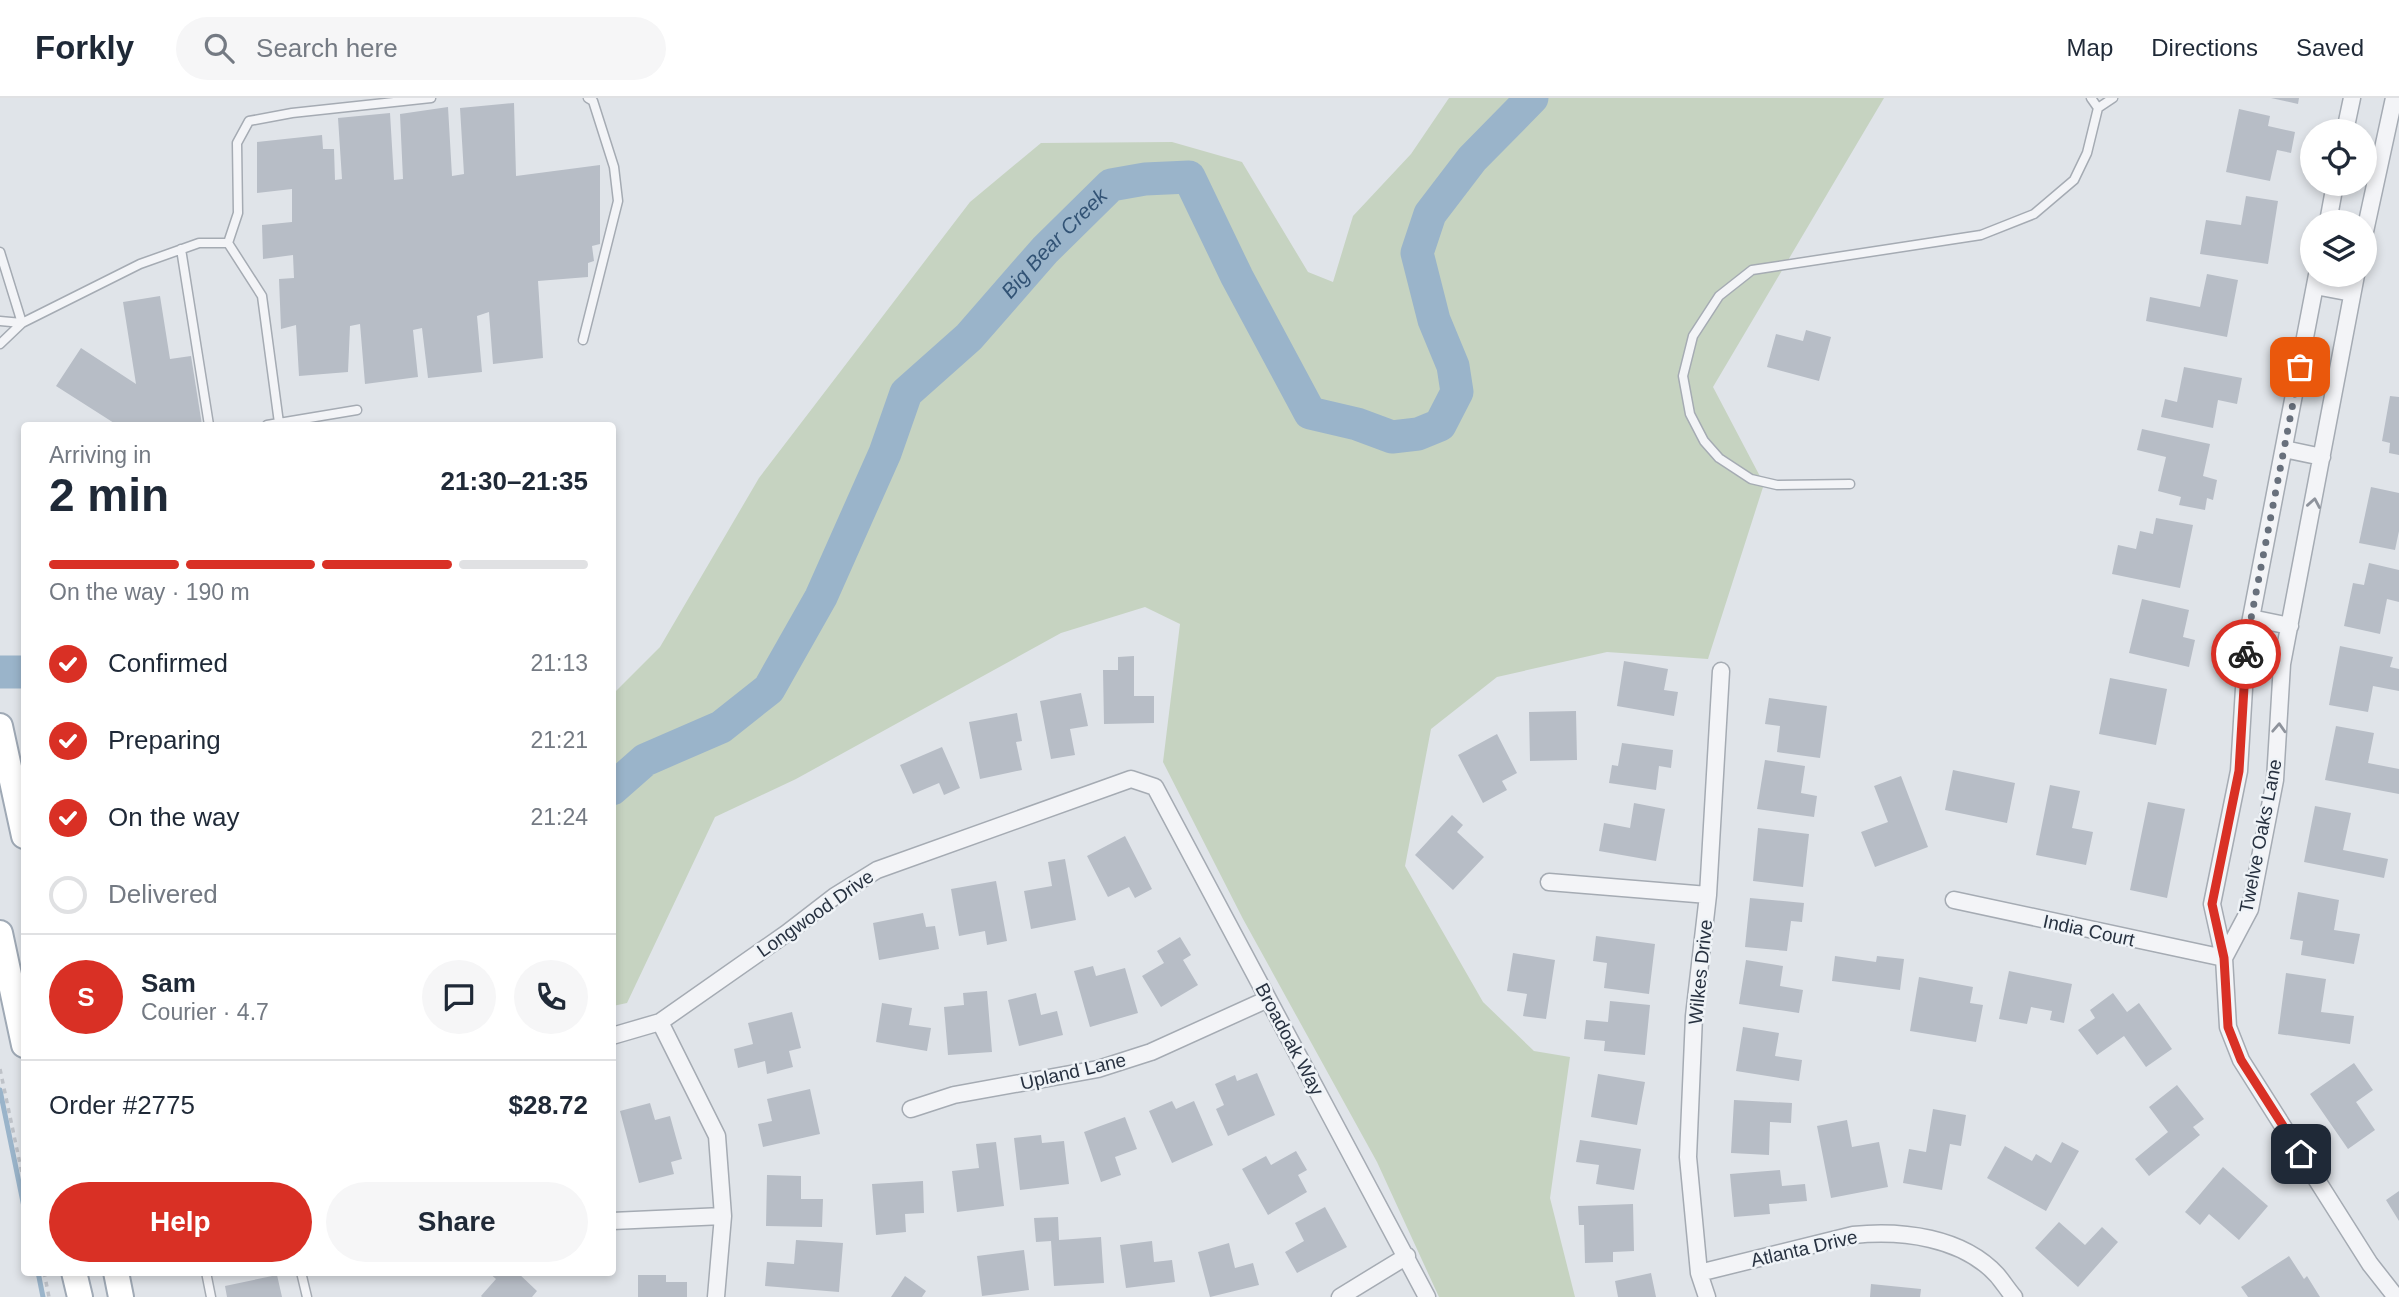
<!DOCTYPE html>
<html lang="en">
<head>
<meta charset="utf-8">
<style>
	body { margin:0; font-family:Arial,sans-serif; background:#f6f6f7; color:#1f2937; height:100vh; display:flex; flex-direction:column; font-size:26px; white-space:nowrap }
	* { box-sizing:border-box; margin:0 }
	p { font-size:23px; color:#747a83 }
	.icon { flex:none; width:38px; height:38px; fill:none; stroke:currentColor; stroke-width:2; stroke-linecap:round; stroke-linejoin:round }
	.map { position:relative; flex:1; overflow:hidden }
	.panel { position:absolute; left:21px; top:324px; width:595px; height:854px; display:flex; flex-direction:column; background:#fff; border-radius:7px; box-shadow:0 4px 10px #0003 }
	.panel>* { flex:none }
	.controls { position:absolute; left:2300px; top:21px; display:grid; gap:14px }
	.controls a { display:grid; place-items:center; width:77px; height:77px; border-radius:50%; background:#fff; box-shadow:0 4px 10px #0003; font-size:35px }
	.pin { position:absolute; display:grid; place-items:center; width:60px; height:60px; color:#fff; margin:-30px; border-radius:14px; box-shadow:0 4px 10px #0006 }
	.courier { position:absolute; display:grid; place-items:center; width:70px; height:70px; margin:-35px; border:5px solid #d93025; border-radius:50%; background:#fff; color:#222; box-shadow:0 2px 9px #0007 }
	.head em { font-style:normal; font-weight:600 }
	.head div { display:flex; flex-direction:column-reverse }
	.head { display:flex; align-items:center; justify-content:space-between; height:119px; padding:0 28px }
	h1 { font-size:46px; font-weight:600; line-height:52px }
	.bar { display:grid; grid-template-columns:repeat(4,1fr); gap:10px 7px; align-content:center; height:84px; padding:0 28px }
	.bar i { height:9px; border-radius:5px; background:#e0e1e3 }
	.bar .selected { background:#d93025 }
	.bar p { grid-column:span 4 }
	.line { display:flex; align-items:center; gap:18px; padding:0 28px; border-top:2px solid #e0e1e3 }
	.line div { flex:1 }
	.round { display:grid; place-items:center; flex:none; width:74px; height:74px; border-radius:37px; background:#f6f6f7 }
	ol { padding:0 28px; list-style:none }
	li { display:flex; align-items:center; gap:21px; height:77px }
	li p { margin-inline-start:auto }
	li .icon { padding:7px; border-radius:50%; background:#d93025; color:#fff; stroke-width:4 }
	li:last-child { color:#747a83 }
	li i { width:38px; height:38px; border:4px solid #e0e1e3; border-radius:50% }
	.primary-button { display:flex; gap:14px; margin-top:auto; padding:14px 28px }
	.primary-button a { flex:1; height:80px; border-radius:42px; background:#d93025; color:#fff; font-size:28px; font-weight:600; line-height:80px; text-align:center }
	.primary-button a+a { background:#f6f6f7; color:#1f2937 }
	header { display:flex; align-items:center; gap:42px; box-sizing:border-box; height:98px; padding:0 35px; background:#fff; border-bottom:2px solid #e0e1e3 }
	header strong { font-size:33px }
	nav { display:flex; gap:38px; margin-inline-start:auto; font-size:24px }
	.search { width:490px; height:63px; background:#f6f6f7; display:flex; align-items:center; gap:18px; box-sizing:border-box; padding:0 24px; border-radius:38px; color:#747a83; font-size:26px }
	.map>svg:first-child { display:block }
</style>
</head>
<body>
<header>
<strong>Forkly</strong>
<div class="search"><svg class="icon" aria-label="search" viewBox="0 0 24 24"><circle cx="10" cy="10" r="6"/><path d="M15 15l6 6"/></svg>Search here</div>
<nav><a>Map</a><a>Directions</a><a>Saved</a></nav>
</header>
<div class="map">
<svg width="2399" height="1199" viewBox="0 0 2399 1199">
	<rect width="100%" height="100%" fill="#e0e4e9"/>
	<path fill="#c6d3c1" d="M1449 0H1884L1713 289 1764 386 1708 561 1607 554 1497 579 1431 631 1405 768 1483 904 1534 953 1570 959 1550 1100 1575 1199H1439L1377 1064 1243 821 1163 664 1180 526 1145 509 1061 535 796 681 715 719 627 905 613 908V596L660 549 759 380 970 104 1041 45 1172 44 1242 64 1308 174 1333 184 1353 118 1411 56Z"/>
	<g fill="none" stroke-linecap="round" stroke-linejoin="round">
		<path stroke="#9ab4ca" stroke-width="5" d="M0 992 24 1109
			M38 1174 43 1199"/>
		<g stroke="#9ab4ca" stroke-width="33">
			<path d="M0 574H24"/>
			<path id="s1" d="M612 691 645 662 721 629 769 591 821 499 885 355 906 295 969 239 1045 152 1111 87 1145 81 1189 79 1237 179 1310 315 1357 326 1392 339 1418 336 1440 327 1457 294 1453 268 1434 222 1417 155 1430 116 1472 61 1532 0"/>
		</g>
	</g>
	<path fill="#b7bdc6" d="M2271 0H2299L2298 6Z
		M514 5 516 78 600 67V146L592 148 594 163 588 165V179L538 183 543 260 493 266 489 214 477 218 482 274 428 280 422 230 413 232 418 279 365 286 360 226 350 228 348 274 299 278 296 227 281 231 279 181 294 180 293 157 263 161 262 127 292 124V91L257 95V44L322 37 323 51H334L335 82 342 81 338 20 390 15 394 82 403 81 400 16 448 9 452 78 464 76 460 10Z
		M2239 11 2270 18 2268 28 2295 34 2291 55 2277 52 2270 83 2226 74Z
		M2246 98 2278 103 2268 166 2200 156 2206 122 2241 127Z
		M2207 176 2238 182 2227 239 2146 223 2150 199 2200 209Z
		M160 198 170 261 191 258 202 327H111L114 325 56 288 81 250 136 286 123 204Z
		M1806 232 1831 239 1819 283 1767 269 1776 236 1803 243Z
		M2184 269 2242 280 2237 306 2218 302 2213 330 2161 319 2165 301 2177 304Z
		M2390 298 2399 299V357L2389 355 2390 345 2382 343Z
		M2142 331 2210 346 2203 378 2217 382 2213 402 2207 400 2205 412 2179 407 2181 399 2158 393 2166 359 2137 352Z
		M2371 389 2399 395V433L2395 452 2359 445Z
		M2156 420 2193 427 2180 490 2112 476 2118 447 2136 451 2140 433 2153 436Z
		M2369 465 2399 472V504L2387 501 2380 536 2344 528 2353 485 2364 487Z
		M2142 501 2189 512 2183 539 2195 542 2189 569 2129 555Z
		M2340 548 2393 559 2390 569 2399 571V593L2373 588 2368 614 2329 607Z
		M1134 558V598H1154V625L1104 626 1103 572H1118V559Z
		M1624 563 1668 571 1664 592 1678 594 1674 618 1617 608Z
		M2110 580 2167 591 2156 647 2099 636Z
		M1081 595 1088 628 1070 631 1075 657 1051 661 1040 603Z
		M1769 600 1827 608 1820 660 1777 654 1780 628 1765 626Z
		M1576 613 1577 662 1530 663 1529 614Z
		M1017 615 1022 643 1016 644 1022 672 980 681 969 624Z
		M2336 628 2374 635 2368 665 2399 671V696L2325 682Z
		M1497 636 1517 675 1502 683 1507 692 1483 705 1458 657Z
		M1622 645 1673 652 1671 670 1659 668 1656 692 1609 685 1612 667 1618 668Z
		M942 649 960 690 944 697 939 685 913 696 900 667Z
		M1765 662 1805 668 1801 695 1817 698 1814 719 1757 711Z
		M1953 672 2015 685 2007 725 1945 712Z
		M1901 678 1928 749 1875 769 1861 734 1888 724 1874 688Z
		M2050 687 2080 693 2072 730 2093 734 2086 767 2036 757Z
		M2148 704 2185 711 2167 800 2130 792Z
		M1634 705 1665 711 1656 763 1599 753 1604 725 1630 730Z
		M2315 708 2351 715 2343 752 2388 761 2384 780 2304 764Z
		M1452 717 1463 727 1457 734 1484 759 1453 792 1415 757Z
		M1758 730 1809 736 1803 789 1753 783Z
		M1125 738 1152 791 1135 800 1129 789 1108 799 1087 758Z
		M1065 761 1076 822 1031 831 1024 793 1052 788 1048 764Z
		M996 783 1007 843 987 847 985 833 959 838 951 791Z
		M2298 794 2339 802 2334 832 2360 836 2354 866 2301 857 2303 843 2290 841Z
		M1750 800 1804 805 1802 824 1791 823 1787 853 1745 849Z
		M923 815 926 829 935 828 939 851 879 862 873 825Z
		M1596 838 1655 846 1649 896 1604 890 1607 865 1593 863Z
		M1180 839 1191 857 1183 862 1198 887 1161 909 1142 878 1164 865 1157 853Z
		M1513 855 1555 862 1546 921 1523 918 1527 896 1507 893Z
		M1835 858 1876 864 1877 858 1904 861 1900 892 1832 883Z
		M1746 862 1783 868 1780 888 1803 892 1799 915 1739 906Z
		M1093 868 1096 878 1125 870 1138 915 1090 929 1074 873Z
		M2009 873 2072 886 2064 925 2050 922 2052 913 2031 909 2027 926 1999 921Z
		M2286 875 2326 881 2321 914 2354 918 2350 946 2278 936Z
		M1919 879 1973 889 1970 905 1983 907 1976 944 1910 933Z
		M987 893 992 954 948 957 944 909 964 907 963 895Z
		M1036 895 1041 917 1057 913 1063 937 1019 948 1008 902Z
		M2113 895 2127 914 2139 905 2172 951 2146 969 2124 938 2097 957 2078 932 2095 920 2090 912Z
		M1610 903 1650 907 1645 957 1604 953 1605 943 1584 941 1586 922 1608 924Z
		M882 905 912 910 909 927 931 930 927 953 876 944Z
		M792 914 801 950 789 953 793 969 767 976 765 963 738 970 734 951 753 946 748 925Z
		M1743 929 1779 935 1775 958 1802 962 1799 983 1736 973Z
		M2354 965 2373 992 2356 1004 2375 1032 2348 1051 2310 996Z
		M1257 975 1275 1017 1228 1038 1216 1011 1224 1007 1215 986 1235 977 1237 983Z
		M1598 976 1645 984 1637 1027 1591 1019Z
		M2177 987 2204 1021 2193 1029 2200 1037 2149 1078 2135 1061 2168 1034 2149 1009Z
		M810 991 820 1036 763 1049 758 1026 772 1023 767 1001Z
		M1734 1002 1792 1005 1791 1025 1770 1024 1769 1057 1731 1055Z
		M1172 1003 1176 1011 1194 1003 1213 1047 1172 1065 1149 1013Z
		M650 1005 655 1022 670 1018 682 1061 671 1064 674 1076 639 1085 620 1013Z
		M1933 1011 1966 1017 1961 1048 1950 1046 1942 1092 1903 1085 1909 1051 1926 1054Z
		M1125 1019 1137 1051 1115 1059 1121 1077 1101 1084 1084 1034Z
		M1847 1022 1852 1049 1879 1044 1888 1089 1831 1100 1817 1028Z
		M1041 1037 1042 1045 1064 1043 1069 1086 1020 1092 1014 1040Z
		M1580 1042 1641 1051 1634 1092 1596 1086 1599 1067 1576 1064Z
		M996 1044 1004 1108 957 1114 952 1073 979 1070 976 1046Z
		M2062 1044 2079 1053 2046 1113 1987 1080 2005 1048 2032 1063 2036 1056 2051 1065Z
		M1296 1053 1307 1072 1298 1077 1307 1094 1268 1117 1242 1071 1266 1058 1271 1067Z
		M2223 1069 2268 1108 2239 1142 2209 1116 2200 1127 2185 1114Z
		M1780 1072 1782 1088 1805 1086 1807 1103 1769 1106 1770 1116 1734 1119 1730 1076Z
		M767 1077 801 1078V1101H823L822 1129 766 1128Z
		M923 1083 924 1115 905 1116 906 1134 876 1137 872 1086Z
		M2399 1093V1123L2386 1102Z
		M1633 1106 1634 1153 1613 1154V1164L1585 1165 1584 1127H1579L1578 1108Z
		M1325 1109 1347 1149 1297 1175 1285 1154 1304 1143 1295 1125Z
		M1058 1119 1059 1142 1101 1139 1104 1185 1054 1188 1051 1143 1036 1144 1034 1120Z
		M2059 1124 2085 1147 2102 1129 2118 1144 2078 1189 2035 1150Z
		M796 1142 843 1145 839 1194 765 1188 767 1164 794 1166Z
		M1152 1143 1154 1164 1172 1162 1175 1184 1126 1190 1120 1147Z
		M1229 1145 1235 1170 1253 1165 1259 1187 1210 1199 1198 1154Z
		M1024 1152 1029 1192 982 1198 977 1158Z
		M2289 1158 2304 1181 2307 1178 2320 1199H2248L2241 1189Z
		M488 1174H517L537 1193 532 1199H482L481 1198 496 1181Z
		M1651 1175 1656 1199H1618L1615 1183Z
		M277 1177 282 1199H227L225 1188Z
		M638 1177H666V1184H687V1199H638Z
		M905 1178 926 1193 922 1199H891Z
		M1871 1186 1921 1191 1920 1199H1870Z"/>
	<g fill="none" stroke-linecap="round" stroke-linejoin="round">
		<g stroke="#a5abb3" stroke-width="11">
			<path id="lane" d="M2091 0 2098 10 2113 0
				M228 145 238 115 237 45 249 23 292 15 431 0
				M181 151 209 327
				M0 154 22 225
				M0 223 22 225
				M583 242 618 103 614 69 593 3 588 0
				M0 246 22 225 140 166 199 145H228L262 198 279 325 267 327
				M279 325 357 312
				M1850 386 1777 387 1751 381 1719 360 1704 343 1690 316 1683 278 1693 238 1719 198 1752 172 1981 137 2034 116 2074 82 2087 55 2098 10
				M206 1174 211 1199
				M301 1174 307 1199"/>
		</g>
		<g stroke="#a5abb3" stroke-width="19">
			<path id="street" d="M2345 33 2352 0
				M2328 124 2335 86
				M2364 138 2394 0
				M2317 177 2247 541 2239 673 2212 806 2224 860 2228 929 2241 962 2370 1166 2396 1199
				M2315 188 2352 195
				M2284 351 2322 359
				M2251 520 2290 528
				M1549 784 1708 797
				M1954 802 2224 860
				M2224 860 2250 811 2275 682 2282 566 2356 177
				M660 924 717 1038 723 1118 716 1199
				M612 938 660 924 787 835 835 798 877 772 1131 681 1155 689 1427 1199
				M911 1011 954 997 1098 971 1151 954 1268 901
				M612 1123 723 1118
				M1699 1175 1853 1137C1902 1132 1962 1139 1997 1177 2003 1184 2008 1192 2014 1199
				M1340 1199 1407 1158
				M1707 1199 1699 1175 1688 1059 1694 918 1708 797 1721 573"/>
		</g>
		<g stroke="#9fa9b5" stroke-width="28">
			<path id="primary" d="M0 628 24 738
				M0 835 24 947
				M74 1174 80 1199
				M116 1174 121 1199"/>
		</g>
		<path stroke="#bec2c8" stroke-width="3.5" stroke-dasharray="5 5" stroke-linecap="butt" d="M0 971 24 1085
			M44 1174 49 1199"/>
		<use href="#lane" stroke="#f3f4f7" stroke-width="8"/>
		<use href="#street" stroke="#f3f4f7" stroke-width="16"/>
		<use href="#primary" stroke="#fff" stroke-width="24"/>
	</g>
	<defs><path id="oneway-chevron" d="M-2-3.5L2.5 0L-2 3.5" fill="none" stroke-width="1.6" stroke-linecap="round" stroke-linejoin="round" transform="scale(1.75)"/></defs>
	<g stroke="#8e939c">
		<use href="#oneway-chevron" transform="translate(2314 405) rotate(-80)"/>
		<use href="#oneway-chevron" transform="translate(2279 630) rotate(-87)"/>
	</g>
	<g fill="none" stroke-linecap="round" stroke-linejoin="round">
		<path stroke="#68707c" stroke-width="7" stroke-dasharray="0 12.6" d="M2246 556 2247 541 2300 269"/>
		<path stroke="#d93025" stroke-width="9" d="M2246 556 2239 673 2212 806 2224 860 2228 929 2241 962 2301 1056"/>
	</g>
	<g text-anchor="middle" stroke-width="5" stroke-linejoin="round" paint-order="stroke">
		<g font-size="19" fill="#283241" stroke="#eff3f7">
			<text transform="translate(2260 738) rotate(-79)" y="7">Twelve Oaks Lane</text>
			<text transform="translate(815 815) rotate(-35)" y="7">Longwood Drive</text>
			<text transform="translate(2089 832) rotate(12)" y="7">India Court</text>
			<text transform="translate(1700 874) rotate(-84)" y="7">Wilkes Drive</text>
			<text transform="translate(1290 941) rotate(62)" y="7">Broadoak Way</text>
			<text transform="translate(1073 973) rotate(-13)" y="7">Upland Lane</text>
			<text transform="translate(1804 1150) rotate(-13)" y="7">Atlanta Drive</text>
		</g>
		<g font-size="21" font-style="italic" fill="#325375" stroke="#eff3f7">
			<text dy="7" stroke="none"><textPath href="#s1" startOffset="726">Big Bear Creek</textPath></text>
		</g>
	</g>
</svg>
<div class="controls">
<a><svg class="icon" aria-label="locate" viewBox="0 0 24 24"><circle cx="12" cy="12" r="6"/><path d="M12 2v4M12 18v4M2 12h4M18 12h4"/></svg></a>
<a><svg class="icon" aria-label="layers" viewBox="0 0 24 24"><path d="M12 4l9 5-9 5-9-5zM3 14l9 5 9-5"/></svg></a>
</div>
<div class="pin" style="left:2300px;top:269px;background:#ea580c"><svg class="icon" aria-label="bag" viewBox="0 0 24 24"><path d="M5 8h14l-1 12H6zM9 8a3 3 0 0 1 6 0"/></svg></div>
<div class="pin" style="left:2301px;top:1056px;background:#1f2937"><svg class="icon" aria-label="home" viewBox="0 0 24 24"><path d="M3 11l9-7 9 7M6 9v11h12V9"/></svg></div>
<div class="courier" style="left:2246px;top:556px"><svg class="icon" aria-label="bike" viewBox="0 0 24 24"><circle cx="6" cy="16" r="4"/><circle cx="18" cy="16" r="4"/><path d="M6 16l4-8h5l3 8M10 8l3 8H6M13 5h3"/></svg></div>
<section class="panel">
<div class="head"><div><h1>2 min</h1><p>Arriving in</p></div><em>21:30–21:35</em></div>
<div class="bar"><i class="selected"></i><i class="selected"></i><i class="selected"></i><i></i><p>On the way · 190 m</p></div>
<ol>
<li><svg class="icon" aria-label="check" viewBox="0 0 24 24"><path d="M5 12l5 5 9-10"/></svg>Confirmed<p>21:13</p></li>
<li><svg class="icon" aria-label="check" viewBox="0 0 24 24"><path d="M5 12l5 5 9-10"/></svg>Preparing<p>21:21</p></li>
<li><svg class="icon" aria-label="check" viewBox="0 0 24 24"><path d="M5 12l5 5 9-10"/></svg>On the way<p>21:24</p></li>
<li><i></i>Delivered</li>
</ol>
<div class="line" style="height:126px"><b class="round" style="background:#d93025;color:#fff">S</b><div><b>Sam</b><p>Courier · 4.7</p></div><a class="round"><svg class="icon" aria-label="chat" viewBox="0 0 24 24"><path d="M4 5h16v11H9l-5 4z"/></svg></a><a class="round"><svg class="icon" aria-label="phone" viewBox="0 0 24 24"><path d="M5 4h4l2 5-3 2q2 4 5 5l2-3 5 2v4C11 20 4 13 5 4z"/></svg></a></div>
<div class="line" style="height:91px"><div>Order #2775</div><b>$28.72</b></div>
<div class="primary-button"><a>Help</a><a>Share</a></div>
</section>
</div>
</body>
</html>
